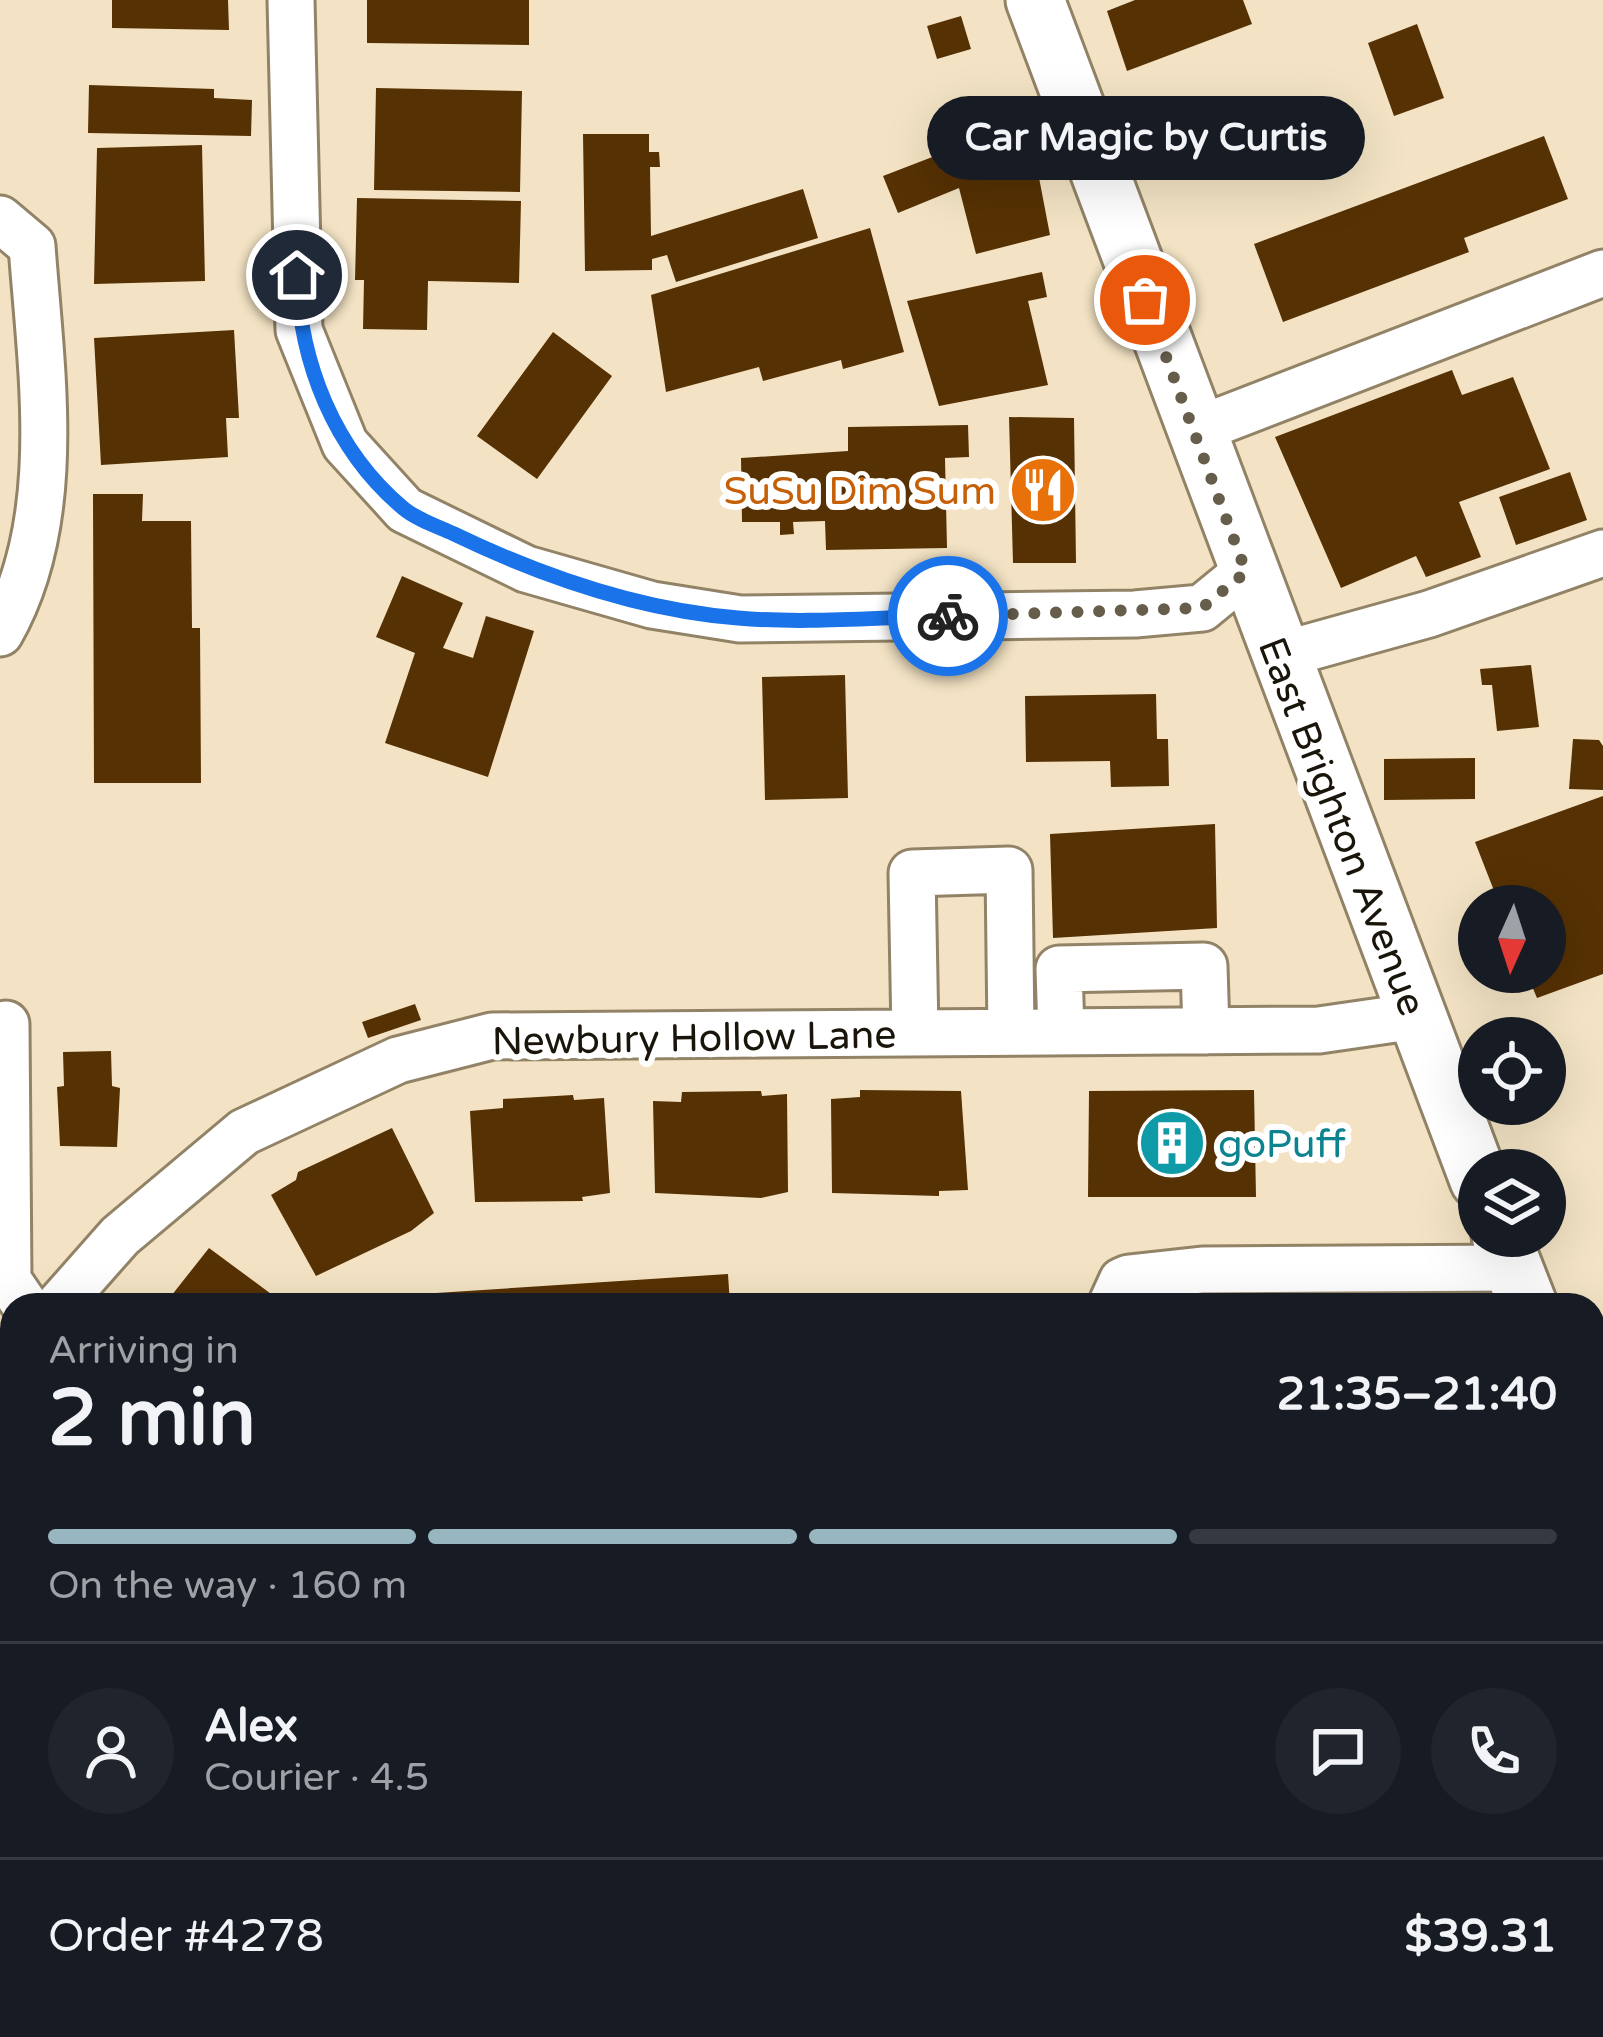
<!DOCTYPE html>
<html lang="en">
<head>
<meta charset="utf-8">
<style>
	body { margin:0; font-family:"Varela Round",sans-serif; background:#20242c; color:#f1f3f6; height:100vh; display:flex; flex-direction:column; font-size:45px; white-space:nowrap }
	* { box-sizing:border-box; margin:0 }
	p { font-size:39px; color:#9ea1a6 }
	.icon { flex:none; width:66px; height:66px; fill:none; stroke:currentColor; stroke-width:2; stroke-linecap:round; stroke-linejoin:round }
	.map { position:relative; flex:1; overflow:hidden }
	.details { position:absolute; left:0px; top:1293px; width:1605px; height:744px; display:flex; flex-direction:column; background:#171b24; border-radius:36px 36px 0 0; box-shadow:0 12px 48px #0002 }
	.details>* { flex:none }
	.needle { width:78px; rotate:183deg }
	.buttons { position:absolute; left:1458px; top:885px; display:grid; gap:24px }
	.buttons a { display:grid; place-items:center; width:108px; height:108px; border-radius:50%; background:#171b24; box-shadow:0 12px 48px #0002; font-size:60px }
	.pin { position:absolute; display:grid; place-items:center; width:102px; height:102px; color:#fff; margin:-51px; border:6px solid #fff; border-radius:50%; box-shadow:0 3px 12px #0007 }
	.courier { position:absolute; display:grid; place-items:center; width:120px; height:120px; margin:-60px; border:9px solid #1a73e8; border-radius:50%; background:#fff; color:#222; box-shadow:0 3px 15px #0007 }
	.bubble { position:absolute; height:84px; border-radius:42px; background:#171b24; box-shadow:0 12px 48px #0002; font-size:39px; font-weight:800; line-height:84px; text-align:center }
	.headline em { font-style:normal; font-weight:800 }
	.headline div { display:flex; flex-direction:column-reverse }
	.headline { display:flex; align-items:center; justify-content:space-between; height:204px; padding:0 48px }
	h1 { font-size:78px; font-weight:800; line-height:90px }
	.bar { display:grid; grid-template-columns:repeat(4,1fr); gap:18px 12px; align-content:center; height:144px; padding:0 48px }
	.bar i { height:15px; border-radius:9px; background:#363941 }
	.bar .current { background:#97b6c0 }
	.bar p { grid-column:span 4 }
	.line { display:flex; align-items:center; gap:30px; padding:0 48px; border-top:3px solid #363941 }
	.line div { flex:1 }
	.round { display:grid; place-items:center; flex:none; width:126px; height:126px; border-radius:63px; background:#20242c }
	.map>svg:first-child { display:block }
</style>
</head>
<body>
<div class="map">
<svg width="1603" height="2037" viewBox="0 0 1603 2037">
	<rect width="100%" height="100%" fill="#f3e3c4"/>
	<path fill="#eccb8c" d="M630 2025H861L860 2037H634Z
		M1355 2025H1495L1499 2037H1355Z"/>
	<path fill="#563103" d="M112 0H228L229 30 112 28Z
		M367 0H529V45L367 43Z
		M1135 0H1243L1252 24 1127 71 1107 11Z
		M961 16 971 49 937 59 927 26Z
		M1417 24 1444 98 1394 116 1368 43Z
		M89 85 214 89V98L252 100 251 136 88 133Z
		M376 88 522 91 520 192 374 190Z
		M583 134H649V152H659L660 167H650L651 236 803 189 818 238 676 282 667 255 652 259V270L585 271Z
		M992 134 1007 169 1036 162 1050 235 976 254 959 188 898 213 883 176Z
		M1544 136 1568 199 1464 238 1469 252 1283 322 1254 244Z
		M202 145 205 281 94 284 97 148Z
		M357 198 521 201 519 283 428 281 427 330 363 329 364 280H355Z
		M870 228 904 352 843 369 841 360 763 381 759 367 666 392 651 295Z
		M1042 272 1047 297 1028 301 1048 385 939 406 907 301Z
		M234 330 239 418H226L228 457 101 465 94 338Z
		M553 332 612 376 537 479 477 436Z
		M1452 370 1462 395 1513 377 1550 469 1459 502 1481 557 1426 577 1416 556 1341 588 1275 437Z
		M1009 417 1074 418 1076 563H1013Z
		M968 425 969 457 945 458 947 548 826 550 825 521 793 522 794 534 780 535V522H742L741 458 848 451V427Z
		M1570 472 1587 520 1516 545 1499 497Z
		M93 494H143L142 521H191L192 628H200L201 783H94Z
		M402 576 463 603 443 648 473 658 486 616 534 631 488 777 385 743 415 653 376 637Z
		M1531 665 1539 727 1497 731 1492 685H1482L1480 669Z
		M845 675 848 798 765 800 762 677Z
		M1156 694 1157 739H1168L1169 786 1111 787 1110 761 1026 762 1025 696Z
		M1573 739 1599 740 1603 746V790L1569 789Z
		M1475 758V799L1384 800V759Z
		M1603 796V974L1537 998 1526 972H1545V906H1500L1475 842Z
		M1215 824 1217 928 1053 938 1050 834Z
		M415 1004 421 1020 368 1038 362 1022Z
		M111 1051 112 1086 120 1088 117 1147 60 1146 57 1087 64 1086 63 1052Z
		M860 1090 961 1091 968 1190 939 1191V1196L832 1193 831 1099 860 1097Z
		M1254 1090 1256 1197H1088L1089 1091Z
		M761 1091 762 1096 787 1094 788 1192 761 1198 655 1193 653 1101 681 1102 682 1092Z
		M573 1095 574 1100 604 1098 610 1193 582 1197 583 1201 475 1202 470 1111 503 1108V1099Z
		M392 1128 434 1213 411 1231 316 1276 271 1195 296 1180 298 1172Z
		M209 1248 286 1305H164Z
		M728 1274 730 1305H437L436 1293Z
		M1593 1811 1603 1836V2037H1523L1519 2025H1593Z
		M12 1880V1974L0 1975V1887Z
		M462 2025H565L560 2037H456Z
		M941 2025H1040L1070 2037H936Z"/>
	<g fill="none" stroke-linecap="round" stroke-linejoin="round">
		<g stroke="#928367" stroke-width="51">
			<path id="minor" d="M291 0 299 330 345 444 405 510 526 569 652 605 740 619 1135 614 1202 608 1246 572
				M0 219 32 246C41 371 65 520 0 633
				M1194 431 1603 273
				M1278 656 1429 614 1603 553
				M6 1024 8 1280 25 1305
				M1061 1032 1059 969 1204 966 1206 1031
				M915 1033 912 873 1009 870 1011 1032
				M59 1305 120 1236 244 1132 398 1060 492 1036 1319 1030 1416 1016
				M1111 1305 1122 1281 1129 1278 1202 1270 1513 1268
				M11 1790 12 1550
				M249 2037 254 2025
				M370 2037 375 2025
				M1245 2037 1249 2025"/>
		</g>
		<g stroke="#928367" stroke-width="63">
			<path id="major" d="M1035 0 1479 1180
				M1501 1236 1528 1305
				M1593 1471 1603 1497"/>
		</g>
		<use href="#minor" stroke="#fff" stroke-width="45"/>
		<use href="#major" stroke="#fff" stroke-width="57"/>
	</g>
	<g fill="none" stroke-linecap="round" stroke-linejoin="round">
		<path stroke="#665d4b" stroke-width="12" stroke-dasharray="0 21.6" d="M948 616 1202 608 1246 572 1145 300"/>
		<path stroke="#1a73e8" stroke-width="15" d="M297 275C300 363 334 450 403 508 416 519 436 526 452 533 541 576 638 610 738 618 807 624 879 617 948 616"/>
	</g>
	<defs>
		<g id="restaurant-disc" transform="scale(3.45)"><circle r="9.5" fill="#e8710a" stroke="#fff"/><path d="M-5-6h1v4h1v-4h1v4h1v-4h1v5L-1.5 .5V6h-2V.5L-5-1ZM5-6V6H3V1.5H1.5Q1.5-4 5-6Z" fill="#fff"/></g>
		<g id="building-disc" transform="scale(3.45)"><circle r="9.5" fill="#0f9aa8" stroke="#fff"/><path d="M-4-6H4V6H1V3H-1V6H-4ZM-2.5-4.3h1.7v1.8h-1.7ZM.8-4.3h1.7v1.8H.8ZM-2.5-1h1.7V.8h-1.7ZM.8-1h1.7V.8H.8Z" fill="#fff"/></g>
	</defs>
	<g fill-rule="evenodd">
		<use href="#restaurant-disc" x="1043" y="490"/>
		<use href="#building-disc" x="1172" y="1143"/>
	</g>
	<g text-anchor="middle" stroke-width="12" stroke-linejoin="round" paint-order="stroke">
		<g font-size="39" fill="#c56008" stroke="#fff" text-anchor="end">
			<text x="996" y="504">SuSu Dim Sum</text>
		</g>
		<g font-size="39" fill="#1a150a" stroke="#fff">
			<text transform="translate(1343 826) rotate(69)" y="14">East Brighton Avenue</text>
			<text transform="translate(694 1037) rotate(-1)" y="14">Newbury Hollow Lane</text>
		</g>
		<g font-size="39" fill="#0d838f" stroke="#fff" text-anchor="start">
			<text x="1218" y="1157">goPuff</text>
		</g>
	</g>
</svg>
<div class="buttons">
<a><svg class="needle" viewBox="-14 -14 28 28"><path d="M0-13l5 13h-10z" fill="#e53935"/><path d="M0 13l5-13h-10z" fill="#9ea1a6"/></svg></a>
<a><svg class="icon" aria-label="locate" viewBox="0 0 24 24"><circle cx="12" cy="12" r="6"/><path d="M12 2v4M12 18v4M2 12h4M18 12h4"/></svg></a>
<a><svg class="icon" aria-label="layers" viewBox="0 0 24 24"><path d="M12 4l9 5-9 5-9-5zM3 14l9 5 9-5"/></svg></a>
</div>
<div class="pin" style="left:1145px;top:300px;background:#ea580c"><svg class="icon" aria-label="bag" viewBox="0 0 24 24"><path d="M5 8h14l-1 12H6zM9 8a3 3 0 0 1 6 0"/></svg></div>
<div class="pin" style="left:297px;top:275px;background:#1f2937"><svg class="icon" aria-label="home" viewBox="0 0 24 24"><path d="M3 11l9-7 9 7M6 9v11h12V9"/></svg></div>
<div class="courier" style="left:948px;top:616px"><svg class="icon" aria-label="bike" viewBox="0 0 24 24"><circle cx="6" cy="16" r="4"/><circle cx="18" cy="16" r="4"/><path d="M6 16l4-8h5l3 8M10 8l3 8H6M13 5h3"/></svg></div>
<div class="bubble" style="left:927px;top:96px;width:438px">Car Magic by Curtis</div>
<section class="details">
<div class="headline"><div><h1>2 min</h1><p>Arriving in</p></div><em>21:35–21:40</em></div>
<div class="bar"><i class="current"></i><i class="current"></i><i class="current"></i><i></i><p>On the way · 160 m</p></div>
<div class="line" style="height:216px"><a class="round"><svg class="icon" aria-label="person" viewBox="0 0 24 24"><circle cx="12" cy="8" r="4"/><path d="M4 21q1-7 8-7t8 7"/></svg></a><div><b>Alex</b><p>Courier · 4.5</p></div><a class="round"><svg class="icon" aria-label="chat" viewBox="0 0 24 24"><path d="M4 5h16v11H9l-5 4z"/></svg></a><a class="round"><svg class="icon" aria-label="phone" viewBox="0 0 24 24"><path d="M5 4h4l2 5-3 2q2 4 5 5l2-3 5 2v4C11 20 4 13 5 4z"/></svg></a></div>
<div class="line" style="height:156px"><div>Order #4278</div><b>$39.31</b></div>
</section>
</div>
</body>
</html>
